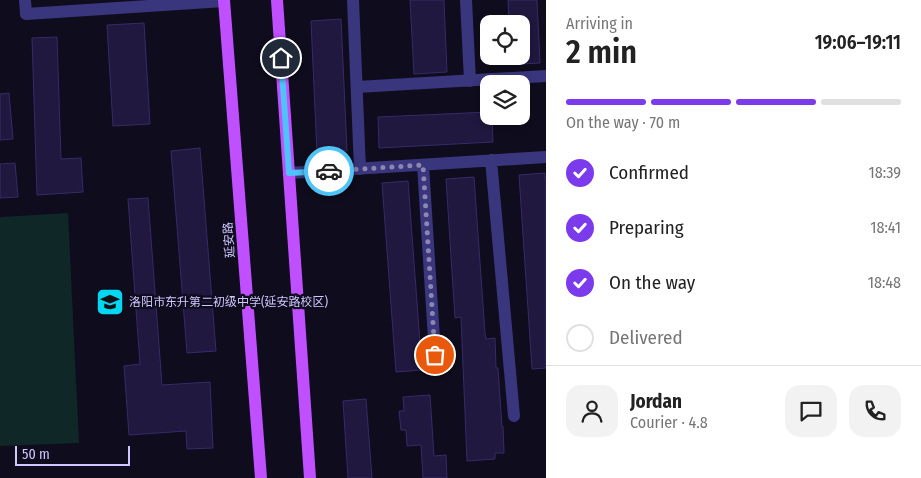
<!DOCTYPE html>
<html lang="en">
<head>
<meta charset="utf-8">
<style>
	body { margin:0; font-family:"Fira Sans Condensed","Noto Sans SC",sans-serif; background:#f2f2f2; color:#222; height:100vh; display:flex; flex-direction:column; font-size:19px; white-space:nowrap }
	* { box-sizing:border-box; margin:0 }
	p { font-size:16px; color:#767676 }
	.icon { flex:none; width:28px; height:28px; fill:none; stroke:currentColor; stroke-width:2; stroke-linecap:round; stroke-linejoin:round }
	.map { position:relative; flex:1; overflow:hidden }
	.drawer { display:flex; flex-direction:column; background:#fff; width:375px }
	.drawer>* { flex:none }
	.tools { position:absolute; left:480px; top:15px; display:grid; gap:10px }
	.tools a { display:grid; place-items:center; width:50px; height:50px; border-radius:10px; background:#fff; box-shadow:0 2px 8px #0003; font-size:25px }
	.scale { position:absolute; left:15px; bottom:12px; width:115px; box-sizing:border-box; padding-left:5px; border:2px solid #cfc8ff; border-top:0; font-size:14px; line-height:18px; white-space:nowrap; color:#cfc8ff; -webkit-text-stroke:4px #0f0c1d; paint-order:stroke }
	.pin { position:absolute; display:grid; place-items:center; width:42px; height:42px; color:#fff; margin:-21px; border:2px solid #fff; border-radius:50%; box-shadow:0 1px 5px #0007 }
	.courier { position:absolute; display:grid; place-items:center; width:50px; height:50px; margin:-25px; border:4px solid #4fc3f7; border-radius:50%; background:#fff; color:#222; box-shadow:0 1px 6px #0007 }
	.headline em { font-style:normal; font-weight:600 }
	.headline div { display:flex; flex-direction:column-reverse }
	.headline { display:flex; align-items:center; justify-content:space-between; height:85px; padding:0 20px }
	h1 { font-size:32px; font-weight:600; line-height:38px }
	.bar { display:grid; grid-template-columns:repeat(4,1fr); gap:8px 5px; align-content:center; height:60px; padding:0 20px }
	.bar i { height:6px; border-radius:4px; background:#e0e0e0 }
	.bar .current { background:#7c3aed }
	.bar p { grid-column:span 4 }
	.line { display:flex; align-items:center; gap:12px; padding:0 20px; border-top:1px solid #e0e0e0 }
	.line div { flex:1 }
	.round { display:grid; place-items:center; flex:none; width:52px; height:52px; border-radius:15px; background:#f2f2f2 }
	ol { padding:0 20px; list-style:none }
	li { display:flex; align-items:center; gap:15px; height:55px }
	li p { margin-inline-start:auto }
	li .icon { padding:5px; border-radius:50%; background:#7c3aed; color:#fff; stroke-width:4 }
	li:last-child { color:#767676 }
	li i { width:28px; height:28px; border:2px solid #e0e0e0; border-radius:50% }
	main { display:flex; flex:1; min-height:0 }
	.map>svg:first-child { display:block }
</style>
</head>
<body>
<main>
<div class="map">
<svg width="546" height="478" viewBox="0 0 546 478">
	<rect width="100%" height="100%" fill="#0f0c1d"/>
	<path fill="#0f2727" d="M68 213 79 443 0 446V217Z"/>
	<path fill="#20183e" stroke="#372a6a" d="M410 0H444L447 72 414 74Z
		M508 0H537L540 63 521 64V24H509Z
		M341 19 347 151 317 153 311 21Z
		M144 23 150 124 113 126 107 25Z
		M57 37 61 159 81 158 83 192 37 195 32 38Z
		M9 93 13 139 0 140V94Z
		M489 112V116H492L493 142 379 148 378 117Z
		M200 148 216 351 187 353 171 151Z
		M15 163 18 197 0 198V164Z
		M545 173V179H546V368L532 369 519 175Z
		M474 177 485 333 486 339 495 338 496 368H498L502 427 503 426 504 453H495V459L467 461 461 317 455 318 446 179Z
		M408 181 422 370 396 372 382 183Z
		M148 198 162 385 210 382 213 448 187 449 186 431 129 435 124 366 140 364 128 199Z
		M430 395 434 456 446 455 447 478H423L421 445 407 446 406 430H401L399 411H404L403 397Z
		M366 399 372 478H348L343 401Z"/>
	<g fill="none" stroke-linecap="round" stroke-linejoin="round">
		<path stroke="#3a367d" stroke-width="12" d="M25 0 26 14 224 1
			M353 0 360 169
			M466 0 470 81
			M357 87 546 76
			M491 160 514 416
			M423 165 435 355
			M289 173 546 157"/>
		<path stroke="#bf4fff" stroke-width="12" d="M224 0 261 478
			M277 0 310 478"/>
	</g>
	<g fill="none" stroke-linecap="round" stroke-linejoin="round">
		<path stroke="#8c86b0" stroke-width="5" stroke-dasharray="0 9" d="M329 171 423 165 435 355"/>
		<path stroke="#4fc3f7" stroke-width="6" d="M281 58 289 173 329 171"/>
	</g>
	<defs>
		<g id="school-square" transform="scale(1.4375)"><rect x="-9" y="-9" width="18" height="18" rx="4" fill="#00d8f3" stroke="#0f0c1d"/><path d="M0-5L7-2L0 1L-7-2ZM-4 1L0 2.5L4 1V4Q0 6-4 4Z" fill="#111"/></g>
	</defs>
	<g fill-rule="evenodd">
		<use href="#school-square" x="110" y="302"/>
	</g>
	<g text-anchor="middle" stroke-width="4.5" stroke-linejoin="round" paint-order="stroke">
		<g font-size="12" fill="#cfc8ff" stroke="#0f0c1d">
			<text transform="translate(229 240) rotate(-94)" y="4">延安路</text>
		</g>
		<g font-size="12" fill="#cfc8ff" stroke="#0f0c1d" text-anchor="start">
			<text x="129" y="306">洛阳市东升第二初级中学(延安路校区)</text>
		</g>
	</g>
</svg>
<div class="tools">
<a><svg class="icon" aria-label="locate" viewBox="0 0 24 24"><circle cx="12" cy="12" r="6"/><path d="M12 2v4M12 18v4M2 12h4M18 12h4"/></svg></a>
<a><svg class="icon" aria-label="layers" viewBox="0 0 24 24"><path d="M12 4l9 5-9 5-9-5zM3 14l9 5 9-5"/></svg></a>
</div>
<div class="scale">50 m</div>
<div class="pin" style="left:435px;top:355px;background:#ea580c"><svg class="icon" aria-label="bag" viewBox="0 0 24 24"><path d="M5 8h14l-1 12H6zM9 8a3 3 0 0 1 6 0"/></svg></div>
<div class="pin" style="left:281px;top:58px;background:#1f2937"><svg class="icon" aria-label="home" viewBox="0 0 24 24"><path d="M3 11l9-7 9 7M6 9v11h12V9"/></svg></div>
<div class="courier" style="left:329px;top:171px"><svg class="icon" aria-label="car" viewBox="0 0 24 24"><path d="M5 17H2v-5l4-1 3-4h7l3 4 3 1v5h-3M9 17h6M6 11h13"/><circle cx="7" cy="17" r="2"/><circle cx="17" cy="17" r="2"/></svg></div>
</div>
<section class="drawer">
<div class="headline"><div><h1>2 min</h1><p>Arriving in</p></div><em>19:06–19:11</em></div>
<div class="bar"><i class="current"></i><i class="current"></i><i class="current"></i><i></i><p>On the way · 70 m</p></div>
<ol>
<li><svg class="icon" aria-label="check" viewBox="0 0 24 24"><path d="M5 12l5 5 9-10"/></svg>Confirmed<p>18:39</p></li>
<li><svg class="icon" aria-label="check" viewBox="0 0 24 24"><path d="M5 12l5 5 9-10"/></svg>Preparing<p>18:41</p></li>
<li><svg class="icon" aria-label="check" viewBox="0 0 24 24"><path d="M5 12l5 5 9-10"/></svg>On the way<p>18:48</p></li>
<li><i></i>Delivered</li>
</ol>
<div class="line" style="height:90px"><a class="round"><svg class="icon" aria-label="person" viewBox="0 0 24 24"><circle cx="12" cy="8" r="4"/><path d="M4 21q1-7 8-7t8 7"/></svg></a><div><b>Jordan</b><p>Courier · 4.8</p></div><a class="round"><svg class="icon" aria-label="chat" viewBox="0 0 24 24"><path d="M4 5h16v11H9l-5 4z"/></svg></a><a class="round"><svg class="icon" aria-label="phone" viewBox="0 0 24 24"><path d="M5 4h4l2 5-3 2q2 4 5 5l2-3 5 2v4C11 20 4 13 5 4z"/></svg></a></div>
</section>
</main>
</body>
</html>
